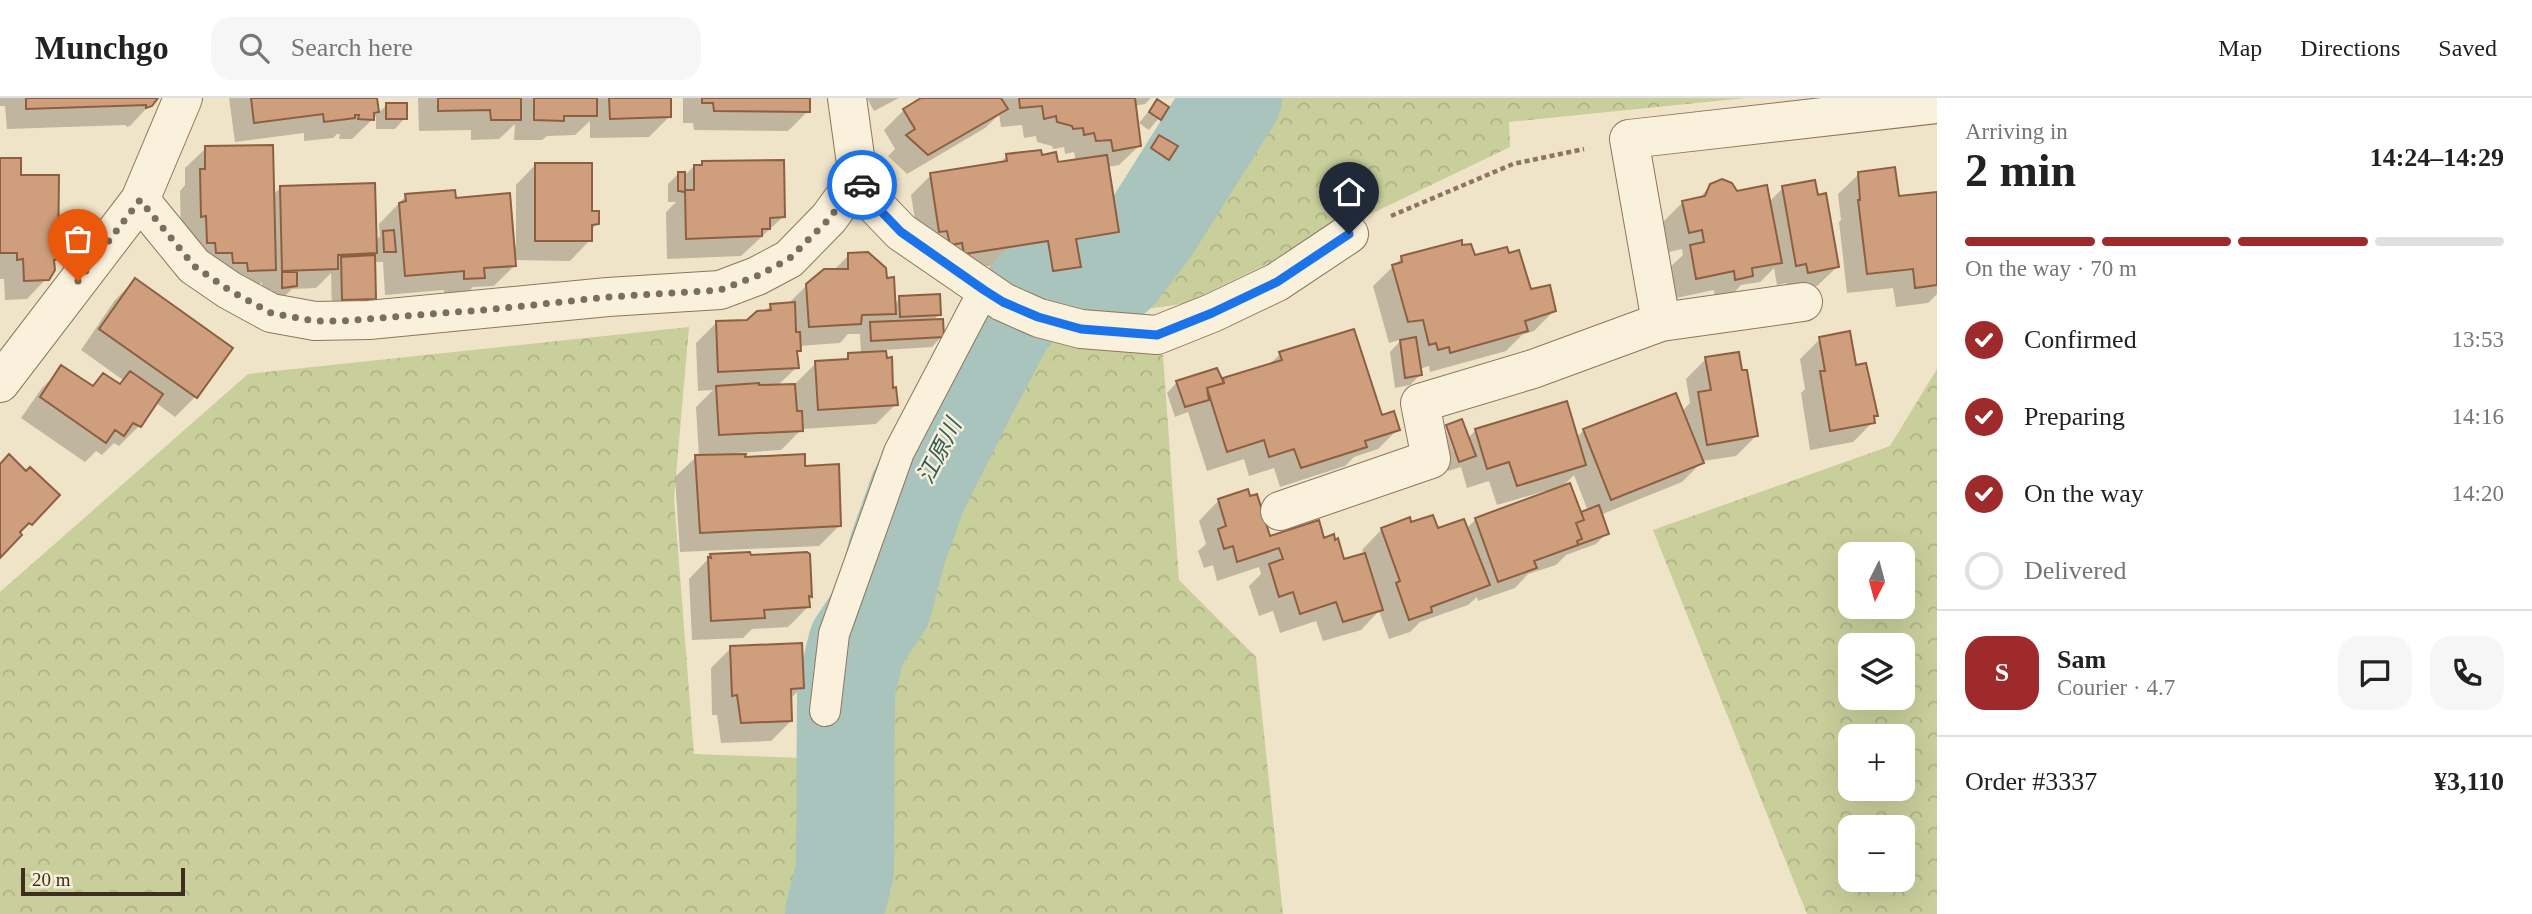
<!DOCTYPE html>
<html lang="en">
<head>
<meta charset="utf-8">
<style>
	body { margin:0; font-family:"Times New Roman","Noto Sans JP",serif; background:#f6f6f6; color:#222; height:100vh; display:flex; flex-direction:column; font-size:26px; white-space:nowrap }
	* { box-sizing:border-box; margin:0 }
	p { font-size:23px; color:#767676 }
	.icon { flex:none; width:38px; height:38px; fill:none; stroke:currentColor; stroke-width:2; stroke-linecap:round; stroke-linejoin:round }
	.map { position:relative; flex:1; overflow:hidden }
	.panel { display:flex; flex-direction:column; background:#fff; width:595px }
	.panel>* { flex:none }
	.needle { width:46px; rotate:186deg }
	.fabs { position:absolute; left:1838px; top:444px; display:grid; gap:14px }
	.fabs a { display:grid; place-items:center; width:77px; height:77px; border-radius:14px; background:#fff; box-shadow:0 7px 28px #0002; font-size:35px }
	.scale { position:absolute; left:21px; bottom:18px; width:164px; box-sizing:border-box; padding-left:7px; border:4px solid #3d2e20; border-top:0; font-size:19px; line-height:24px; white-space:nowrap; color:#3d2e20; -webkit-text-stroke:5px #f7eed8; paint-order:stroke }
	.pin { position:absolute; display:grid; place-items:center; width:60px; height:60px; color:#fff; margin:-72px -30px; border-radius:50% 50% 50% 0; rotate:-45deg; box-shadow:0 0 7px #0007 }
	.pin .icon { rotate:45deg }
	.courier { position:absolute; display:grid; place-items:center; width:70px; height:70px; margin:-35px; border:5px solid #1a73e8; border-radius:50%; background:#fff; color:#222; box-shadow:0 2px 9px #0007 }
	.summary em { font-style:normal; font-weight:800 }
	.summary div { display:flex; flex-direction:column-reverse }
	.summary { display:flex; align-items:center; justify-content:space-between; height:119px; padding:0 28px }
	h1 { font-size:46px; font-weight:800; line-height:52px }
	.bar { display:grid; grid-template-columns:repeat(4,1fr); gap:10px 7px; align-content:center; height:84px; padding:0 28px }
	.bar i { height:9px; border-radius:5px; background:#e0e0e0 }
	.bar .active { background:#9e2a2b }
	.bar p { grid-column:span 4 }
	.line { display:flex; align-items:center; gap:18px; padding:0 28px; border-top:2px solid #e0e0e0 }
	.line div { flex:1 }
	.round { display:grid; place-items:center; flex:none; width:74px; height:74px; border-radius:21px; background:#f6f6f6 }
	ol { padding:0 28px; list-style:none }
	li { display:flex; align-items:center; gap:21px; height:77px }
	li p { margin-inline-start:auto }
	li .icon { padding:7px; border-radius:50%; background:#9e2a2b; color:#fff; stroke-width:4 }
	li:last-child { color:#767676 }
	li i { width:38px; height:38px; border:4px solid #e0e0e0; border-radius:50% }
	header { display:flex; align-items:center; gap:42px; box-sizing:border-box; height:98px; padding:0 35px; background:#fff; border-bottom:2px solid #e0e0e0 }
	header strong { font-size:33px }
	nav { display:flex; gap:38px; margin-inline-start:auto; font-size:24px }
	.search { width:490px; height:63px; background:#f6f6f6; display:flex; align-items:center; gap:18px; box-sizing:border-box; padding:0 24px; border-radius:21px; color:#767676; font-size:26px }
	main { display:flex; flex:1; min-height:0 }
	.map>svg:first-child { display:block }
</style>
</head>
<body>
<header>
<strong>Munchgo</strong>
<div class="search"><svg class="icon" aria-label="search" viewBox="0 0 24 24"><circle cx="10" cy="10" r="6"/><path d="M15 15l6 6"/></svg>Search here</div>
<nav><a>Map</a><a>Directions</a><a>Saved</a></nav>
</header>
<main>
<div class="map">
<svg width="1937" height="816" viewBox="0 0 1937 816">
	<defs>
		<pattern id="forest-crowns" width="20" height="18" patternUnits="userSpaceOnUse" patternTransform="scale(1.75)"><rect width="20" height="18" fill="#c9cf9b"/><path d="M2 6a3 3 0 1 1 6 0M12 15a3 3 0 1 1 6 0" fill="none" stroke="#aeb285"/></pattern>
	</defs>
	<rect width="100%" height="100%" fill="#f0e4c8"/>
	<path fill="url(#forest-crowns)" fill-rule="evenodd" d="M1249 0H1746L1509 24 1510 49 1186 205C1136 214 1106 215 1056 201L1110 191 1140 163Z
		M1019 194 1163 257 1179 482 1256 559 1283 816H0V494L248 276 689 229 674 401 694 656 833 661Z
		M1937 271V816H1807L1653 432 1890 348ZM1850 457H1902V509H1850ZM1850 548H1902V600H1850ZM1850 639H1902V691H1850ZM1850 730H1902V782H1850Z"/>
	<path fill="#0003" fill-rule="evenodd" d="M0 0H156L130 28 126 29V27L7 31 5 8H0Z
		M229 0H375L377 16 387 7 405 20 395 31H376V18L352 41H339L340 36H337L333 40 304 43V35L235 44Z
		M418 0H669V19L649 39 590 40V23L575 37 547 38 542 42H514L515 26 499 41 471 42V32L419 33Z
		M683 0H808V13L788 33 694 32 693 25H683Z
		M867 0H899L874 13Z
		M924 0H1151L1145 6 1134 8 1140 47 1119 67 1107 69 1118 134 1097 154 1077 157 1079 168 1059 188 1034 192 1028 162 944 175 920 153 911 97 931 77 998 66 1007 58 1041 60 1057 66 1076 63 1074 54 1065 56 1064 49 1053 51 1052 48 1037 44 1036 38 1024 40 1022 27 1001 29 999 17 985 30 907 76 888 58 895 51 884 32 904 12Z
		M1157 3 1167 10 1149 32 1139 25Z
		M1159 39 1168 61 1158 71 1142 61 1149 49Z
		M206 50 272 98 281 89 375 144 380 138 379 126 406 98 455 101 516 148V87L536 66 590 115 597 126 590 133V142L570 163 514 162V168L494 188 473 189 463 199 445 200 444 192 385 197 383 164H373L374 201 363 211 332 212 331 175 316 190 292 191 285 198 272 199V192H262V184L254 192 181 138 180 93 185 87V70Z
		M0 62 19 79 56 161 53 164 47 180 27 201 5 202 4 181H0Z
		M703 65 783 119 741 158 667 161 666 114 676 104H668V86L678 76 683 79 694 68H699Z
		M1859 76 1898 100 1937 96V196L1928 205 1896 209 1893 190 1847 195 1839 124 1841 122 1838 96Z
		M1711 88 1769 104 1783 90 1838 168 1817 188 1788 194 1787 185 1777 187 1774 170 1760 184 1741 187 1731 198 1715 201 1714 192 1676 200 1670 169 1683 157 1682 151 1669 154 1663 124 1683 104 1698 101Z
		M1461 150 1530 194 1554 213 1534 233 1522 237 1506 253 1430 274 1429 268 1419 271 1420 277 1410 287 1395 290 1390 254 1402 241 1389 245 1373 188 1402 160Z
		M849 157 894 207 900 200 939 216 933 223 942 238 932 249 884 252 896 306 876 326 802 331 781 352 736 355V358L743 360 839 428 819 448 680 454 675 379 696 359H699L696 309 713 292 698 293 696 245 716 225 748 224 771 208 788 206 807 187 833 173ZM848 236H860L861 256 849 257 843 263 816 265 796 285V288H777L797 269 796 256 799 253V248L840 245Z
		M135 182 230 250 195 299 175 319 155 304 139 328 119 348 114 345 102 357 96 353 85 364 21 320 42 290 62 270 91 289 103 277 118 287 123 282 81 252 115 202Z
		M1820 241 1854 269 1876 317 1872 320 1873 324 1853 344 1810 352 1801 295 1805 291 1800 261Z
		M1280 256 1381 319 1398 331 1378 351 1354 359 1345 368 1280 389 1274 370 1249 378 1244 361 1207 373 1188 314 1175 319 1167 295 1177 284 1219 283 1268 268Z
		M1706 261 1756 338 1736 358 1703 363 1682 384 1600 417 1607 435 1596 446 1566 457 1556 467 1528 476 1515 490 1478 503 1477 499 1468 507 1420 524 1410 534 1389 541 1379 513 1361 532 1323 543 1316 523 1280 535 1273 513 1259 518 1249 488 1261 476 1259 469 1217 483 1213 467 1204 470 1198 453 1206 446 1199 423 1219 402 1269 440 1323 442 1343 463 1364 457 1362 452 1382 431 1410 426 1437 433 1466 431 1476 421 1546 395 1545 393 1497 407 1489 383 1467 390 1461 369 1448 373 1436 339 1445 330 1454 354 1476 332 1576 340 1584 332 1681 314 1690 305 1686 281ZM1574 377 1588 413 1580 416 1561 390Z
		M711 458 749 459 811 498 808 501V509L788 529 752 531 743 540 692 542 689 481Z
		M731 550 802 589 790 601 791 623 771 643 721 645 717 617H712L711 570Z"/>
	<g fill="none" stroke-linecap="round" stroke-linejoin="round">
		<path stroke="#a9c4bc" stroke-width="98" d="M834 816 845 772 846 592 857 546 883 507 897 453 918 394 968 295 1006 223 1036 191 1093 187 1117 175 1150 132 1233 0"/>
	</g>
	<path fill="#cf9f7d" stroke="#8d5f41" stroke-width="2" d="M26 0H158L152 8 146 10V7L26 11Z
		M251 0H377L379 14 374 15V22L358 21 359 17H355V20L324 24 323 16 254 25Z
		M438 0H521V22H491L490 12 438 13Z
		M534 0H597V18H564V23L534 22Z
		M609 0H671V19L610 21Z
		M702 0H810V14L714 13 713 5H702Z
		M921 0H1001L1008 11 928 57 906 37 915 31 903 11Z
		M1019 0H1135L1141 48 1113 53 1111 42 1096 43 1094 35 1084 37 1083 30 1073 31 1072 28 1057 24 1056 18 1044 21 1042 8 1020 10Z
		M1157 1 1169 9 1161 22 1149 14Z
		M386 5H407V21H386Z
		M1159 37 1178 48 1169 62 1151 50Z
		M273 47 276 172 248 173 247 165H233L232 155H216L215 145H207L206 118 201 119 200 71H205V48Z
		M1041 52 1042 57 1056 54 1058 64 1107 57 1119 134 1076 141 1081 169 1053 173 1048 143 964 156 962 145 950 147 947 133 939 134 930 75 1007 63 1006 56Z
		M0 60H21V77H59L58 161 54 162 55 172 49 182 24 183 23 161 17 162V155H0Z
		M784 62 785 119 770 120V131H762V138L686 141 685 92H694V67H702V63Z
		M535 65H592V113H599V126L592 127V143H535Z
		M1895 69 1899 98 1937 94V187L1915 190 1913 171 1867 176 1858 102H1860L1858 74Z
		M678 74H685V94L678 93Z
		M1722 81 1732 85 1737 93 1767 87 1782 165 1752 170 1753 178 1735 182 1734 173 1696 181 1690 147 1704 144 1702 132 1689 135 1682 103 1705 98 1710 86Z
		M1815 82 1818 97 1826 95 1839 169 1808 175 1806 166 1796 168 1782 88Z
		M375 85 377 155 338 157V171L282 173 280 88Z
		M455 92 456 100 510 95 516 168 484 170 485 180 464 181V173L405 178 399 105 406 103 405 96Z
		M394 132 396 154H384L383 133Z
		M1462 142V147L1471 146 1475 157 1507 149 1509 155 1519 152 1531 191 1550 187 1556 213 1525 223 1528 233 1450 255 1449 249 1438 252 1436 245 1429 247 1423 222 1408 224 1392 167 1402 164 1401 158Z
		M868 154 886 170 887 180 894 179 896 216 862 217 861 226 809 229 806 186 824 171H848V155Z
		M375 157 376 201 342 202 341 159Z
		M282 174H297V188L282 190Z
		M135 180 233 250 197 300 99 231Z
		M940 196 941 217 900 219 899 198Z
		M795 204 796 234H800L801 253H797L799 270 718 274 716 223 747 222 757 213 771 212 770 206Z
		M943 221 944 239 871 243 870 224Z
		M1354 231 1382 317 1394 313 1400 332 1365 343 1367 349 1301 370 1294 351 1269 359 1264 342 1227 354 1207 290 1224 285 1223 280 1282 262 1279 254Z
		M1850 233 1856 267 1866 265 1878 318H1874L1875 325 1830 333 1820 273H1825L1819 239Z
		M1416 239 1422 277 1405 280 1400 242Z
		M886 253 887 260 892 259 893 290 896 289 898 307 818 312 815 263 848 261V255Z
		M1739 254 1742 272H1747L1758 338 1707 347 1698 294 1711 292 1705 259Z
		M61 267 93 288 103 275 120 286 130 273 163 296 141 329 133 325 124 338 115 332 106 345 40 299Z
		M1217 270 1224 285 1207 290 1209 302 1185 309 1176 283Z
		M759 285V287L795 286 797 313H802L803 333 719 337 716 288Z
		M1676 295 1704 365 1611 402 1583 331Z
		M1567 303 1586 367 1517 388 1509 364 1487 371 1475 331Z
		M1462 321 1476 358 1459 364 1446 327Z
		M9 356 26 373 30 369 60 397 32 427 29 425 20 434 22 437 0 460V366Z
		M746 356 745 359 805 356V368L839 366 841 428 700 435 695 357Z
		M1570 385 1584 422 1576 425 1582 441 1577 443 1578 447 1534 463 1537 470 1498 484 1475 420Z
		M1248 391 1250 398 1257 396 1270 438 1319 422 1324 440 1334 436 1335 442 1338 440 1344 461 1365 455 1383 512 1343 524 1336 504 1300 516 1293 494 1279 499 1269 466 1283 461 1279 450 1237 464 1233 448 1224 451 1218 431 1226 428 1218 401Z
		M1599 407 1609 436 1578 447 1577 443 1582 441 1576 425 1584 422 1581 414Z
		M1433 417 1438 430 1464 421 1490 487 1431 509 1432 514 1409 522 1396 485 1400 483 1381 430 1410 419 1411 424Z
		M750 454 751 457 807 454 810 456 812 499 809 498 810 509 764 512 765 520 711 523 708 459 711 460 710 456Z
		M802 545 804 590 791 591 792 623 741 625 737 597 732 598 730 548Z"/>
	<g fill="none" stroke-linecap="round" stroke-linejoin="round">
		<g stroke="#8d765c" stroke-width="32">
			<path id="lane" d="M825 613 834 536 899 354 984 192"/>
		</g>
		<g stroke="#8d765c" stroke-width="40">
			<path id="street" d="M847 0 858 80 875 107 901 134 1003 204 1039 220 1081 231 1157 237 1212 215 1277 184 1349 136
				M140 102 194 168 229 192 271 215 315 223 369 222 608 199 720 192 757 178 789 161 829 120 858 80
				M1661 224 1803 204
				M0 285 140 102 183 0
				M1280 413 1431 361 1420 305 1533 271 1661 224 1629 41 1937 6"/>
		</g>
		<path stroke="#8d765c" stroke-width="4.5" stroke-dasharray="5 3.5" stroke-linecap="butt" d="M1391 118 1513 66 1584 51"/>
		<use href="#lane" stroke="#faf1dc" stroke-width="30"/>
		<use href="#street" stroke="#faf1dc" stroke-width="38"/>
	</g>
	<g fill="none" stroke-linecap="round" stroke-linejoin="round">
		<path stroke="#7c6e5b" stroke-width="7" stroke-dasharray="0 12.6" d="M78 183 140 102 194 168 229 192 271 215 315 223H342L495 211 608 199 720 192 757 178 789 161 830 120 858 80 862 87"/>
		<path stroke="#1a73e8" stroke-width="9" d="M862 87 875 107 901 134 984 192 1003 204 1038 219 1081 231 1157 237 1212 215 1277 184 1349 136"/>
	</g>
	<g text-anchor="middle" stroke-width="5" stroke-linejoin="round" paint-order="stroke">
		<g font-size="23" font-style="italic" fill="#2f5d5a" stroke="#f7eed8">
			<text transform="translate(939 353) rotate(-63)" y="8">江原川</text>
		</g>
	</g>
</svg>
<div class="fabs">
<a><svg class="needle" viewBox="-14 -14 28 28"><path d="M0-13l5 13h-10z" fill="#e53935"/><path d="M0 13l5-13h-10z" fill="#767676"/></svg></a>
<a><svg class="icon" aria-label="layers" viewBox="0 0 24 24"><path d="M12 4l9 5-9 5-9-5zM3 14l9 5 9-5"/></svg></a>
<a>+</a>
<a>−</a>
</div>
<div class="scale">20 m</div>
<div class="pin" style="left:78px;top:183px;background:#ea580c"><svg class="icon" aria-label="bag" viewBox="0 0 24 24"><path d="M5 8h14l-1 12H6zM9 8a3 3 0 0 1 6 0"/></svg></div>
<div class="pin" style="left:1349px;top:136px;background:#1f2937"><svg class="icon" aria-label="home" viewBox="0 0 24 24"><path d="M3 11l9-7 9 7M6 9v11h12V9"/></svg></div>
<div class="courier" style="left:862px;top:87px"><svg class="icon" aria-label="car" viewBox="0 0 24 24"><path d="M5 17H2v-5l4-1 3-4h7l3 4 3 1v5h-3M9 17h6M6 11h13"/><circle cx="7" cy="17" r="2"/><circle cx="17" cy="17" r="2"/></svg></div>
</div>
<section class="panel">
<div class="summary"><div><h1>2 min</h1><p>Arriving in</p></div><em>14:24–14:29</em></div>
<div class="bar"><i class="active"></i><i class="active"></i><i class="active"></i><i></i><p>On the way · 70 m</p></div>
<ol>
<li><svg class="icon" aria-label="check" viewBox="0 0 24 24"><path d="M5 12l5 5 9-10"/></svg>Confirmed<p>13:53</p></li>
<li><svg class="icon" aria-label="check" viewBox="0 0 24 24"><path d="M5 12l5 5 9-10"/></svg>Preparing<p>14:16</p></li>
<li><svg class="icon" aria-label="check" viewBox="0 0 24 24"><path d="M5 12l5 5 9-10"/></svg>On the way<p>14:20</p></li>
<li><i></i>Delivered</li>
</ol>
<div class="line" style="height:126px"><b class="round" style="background:#9e2a2b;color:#fff">S</b><div><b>Sam</b><p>Courier · 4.7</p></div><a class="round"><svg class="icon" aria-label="chat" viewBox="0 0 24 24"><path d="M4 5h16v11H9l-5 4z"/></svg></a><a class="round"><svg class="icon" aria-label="phone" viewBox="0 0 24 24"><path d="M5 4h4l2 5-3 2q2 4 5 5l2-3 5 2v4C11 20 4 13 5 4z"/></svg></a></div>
<div class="line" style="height:91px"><div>Order #3337</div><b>¥3,110</b></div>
</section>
</main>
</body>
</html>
